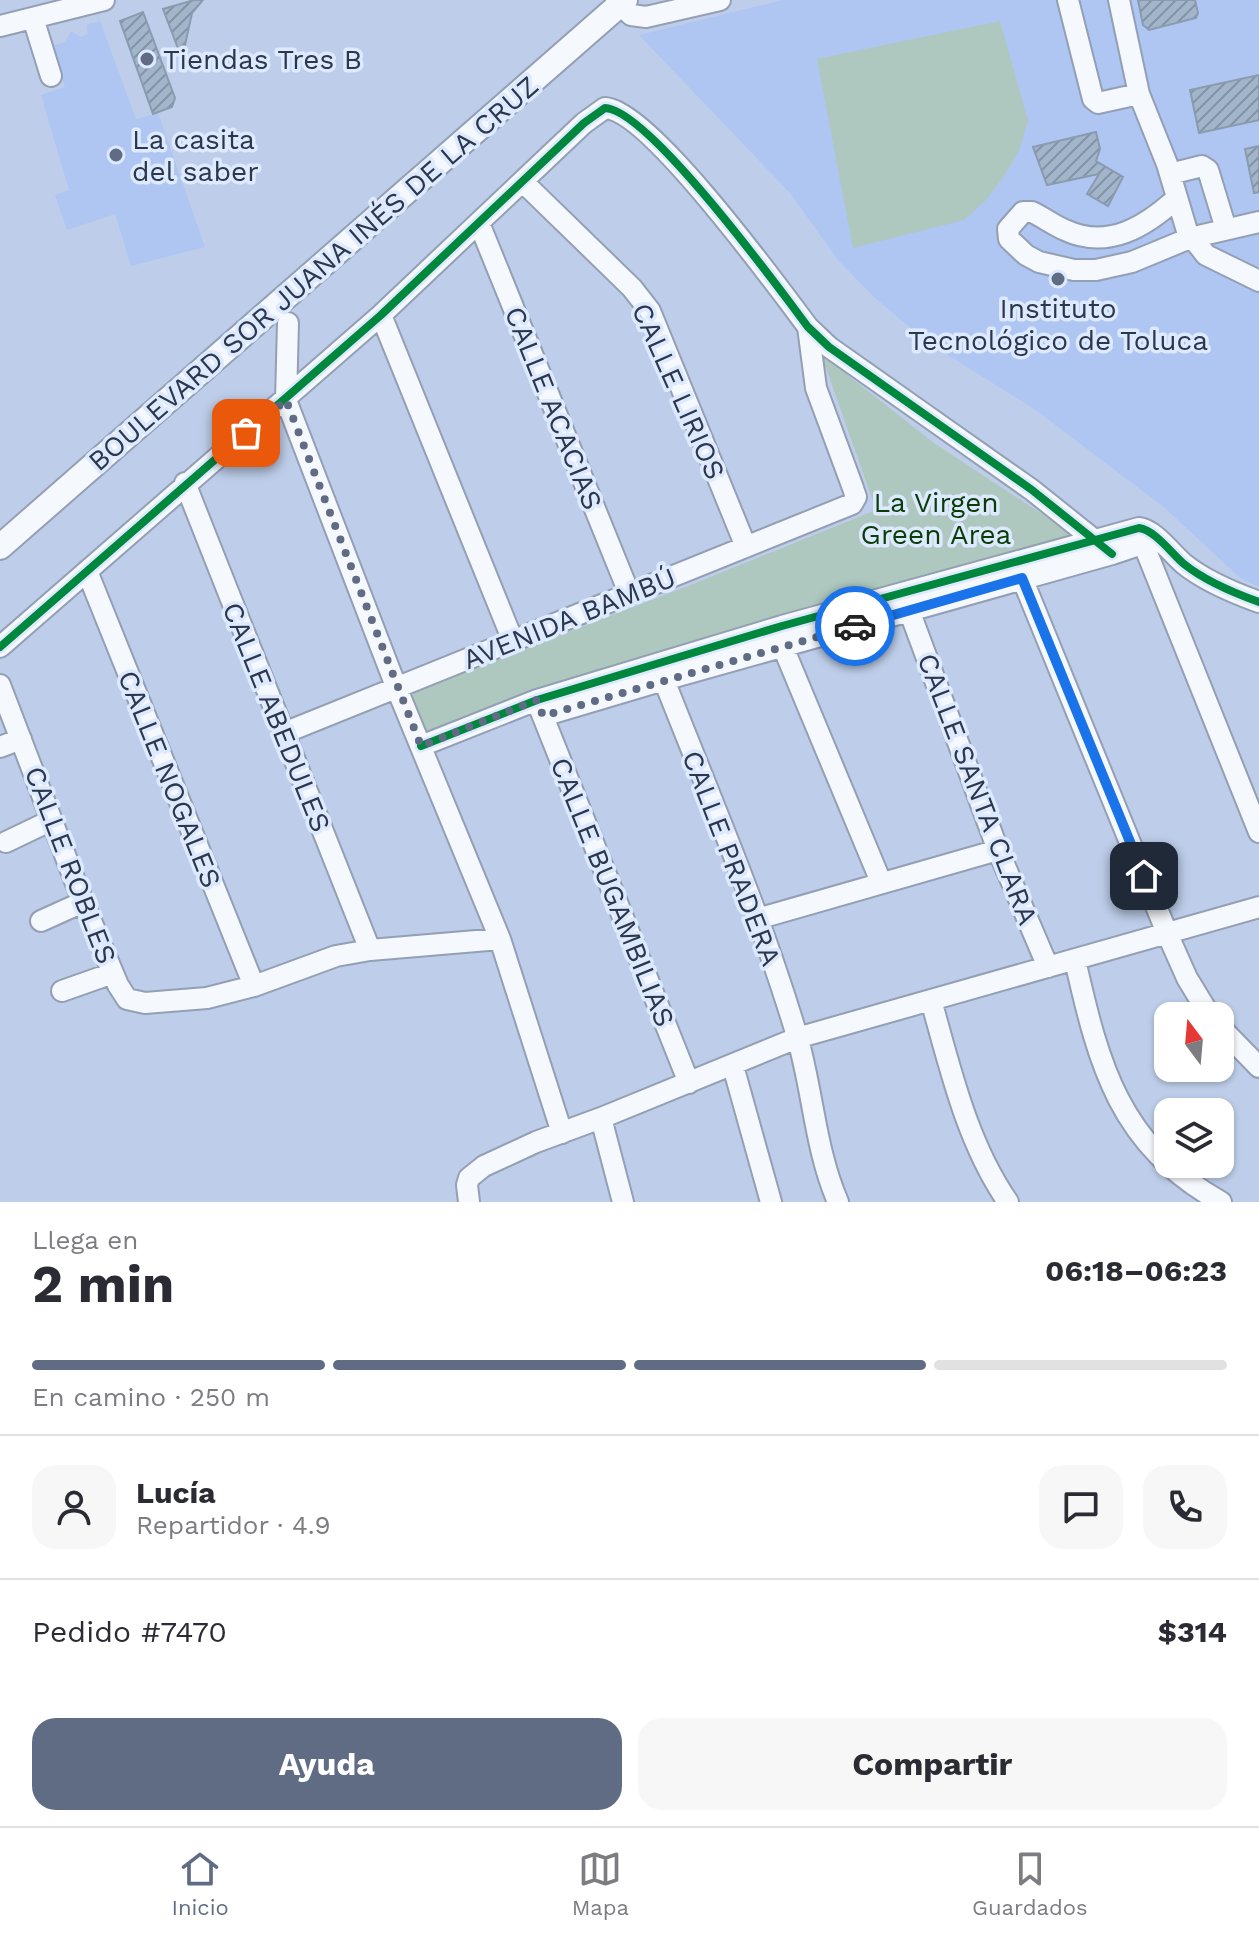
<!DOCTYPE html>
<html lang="es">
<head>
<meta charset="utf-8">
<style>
	body { margin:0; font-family:"Work Sans",sans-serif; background:#f7f7f7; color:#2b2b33; height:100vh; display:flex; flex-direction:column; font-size:30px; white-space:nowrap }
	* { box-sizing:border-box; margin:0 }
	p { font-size:26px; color:#7c7c81 }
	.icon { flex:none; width:44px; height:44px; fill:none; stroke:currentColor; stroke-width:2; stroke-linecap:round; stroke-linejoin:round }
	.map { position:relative; height:1202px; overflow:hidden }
	.panel { display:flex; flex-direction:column; background:#fff; flex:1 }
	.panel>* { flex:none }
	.needle { width:52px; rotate:344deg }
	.fabs { position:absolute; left:1154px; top:1002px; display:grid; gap:16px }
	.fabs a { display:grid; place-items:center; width:80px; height:80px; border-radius:16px; background:#fff; box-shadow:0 2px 6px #0004; font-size:40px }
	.pin { position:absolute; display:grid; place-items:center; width:68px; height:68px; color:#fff; margin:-34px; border-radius:16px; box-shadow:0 4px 12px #0006 }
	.courier { position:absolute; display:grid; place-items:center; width:80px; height:80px; margin:-40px; border:6px solid #1a73e8; border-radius:50%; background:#fff; color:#222; box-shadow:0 2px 10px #0007 }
	.overview em { font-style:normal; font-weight:700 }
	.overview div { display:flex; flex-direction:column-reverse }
	.overview { display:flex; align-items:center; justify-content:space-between; height:136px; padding:0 32px }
	h1 { font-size:52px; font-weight:700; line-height:60px }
	.bar { display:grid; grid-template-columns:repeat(4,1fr); gap:12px 8px; align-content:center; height:96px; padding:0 32px }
	.bar i { height:10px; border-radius:6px; background:#e1e1e2 }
	.bar .current { background:#5f6c83 }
	.bar p { grid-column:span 4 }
	.line { display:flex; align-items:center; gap:20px; padding:0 32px; border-top:2px solid #e1e1e2 }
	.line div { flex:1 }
	.round { display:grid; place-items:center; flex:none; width:84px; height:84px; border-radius:24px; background:#f7f7f7 }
	.action { display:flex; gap:16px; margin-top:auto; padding:16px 32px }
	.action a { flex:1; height:92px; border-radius:24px; background:#5f6c83; color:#fff; font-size:32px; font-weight:700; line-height:92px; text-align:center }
	.action a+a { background:#f7f7f7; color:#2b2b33 }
	.tabs { display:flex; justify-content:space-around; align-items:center; height:112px; border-top:2px solid #e1e1e2; background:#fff; font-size:22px; color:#7c7c81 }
	.tabs a { display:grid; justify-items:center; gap:4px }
	.tabs .current { color:#5f6c83 }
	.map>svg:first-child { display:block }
</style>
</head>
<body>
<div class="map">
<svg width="1259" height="1202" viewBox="0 0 1259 1202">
	<defs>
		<pattern id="building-hatch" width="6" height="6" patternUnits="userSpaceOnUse" patternTransform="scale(2)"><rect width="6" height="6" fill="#a2b5cb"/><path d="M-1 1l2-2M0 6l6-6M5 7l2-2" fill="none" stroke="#8494a7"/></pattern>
	</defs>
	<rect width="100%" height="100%" fill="#beceea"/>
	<path fill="#aec6f1" d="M783 0H1259V587L1240 578 1165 508 1037 411 927 342 875 298 838 260 790 193 639 35Z
		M100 21 136 119 158 113 205 247 131 266 115 214 67 230 55 195 69 190 41 95 65 87 52 46 65 42 71 31 81 37 88 34 86 25Z"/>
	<path fill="#aec8bf" d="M1000 21 1028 121 1019 151 1004 176 987 199 964 220 853 248 817 59Z
		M821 354 934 443 1080 539 427 740 410 693 693 584 876 510Z"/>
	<path fill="url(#building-hatch)" stroke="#8b9baf" stroke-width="2" d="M194 0H203L192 13 182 59 163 9Z
		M1138 0H1195L1198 13 1196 18 1149 30 1143 25Z
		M143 12 175 98 172 107 153 114 120 21Z
		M1259 75V120L1199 133 1190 90Z
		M1096 132 1100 149 1096 161 1123 177 1108 206 1087 194 1099 174 1047 185 1033 147Z
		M1259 146V192L1254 193 1245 149Z"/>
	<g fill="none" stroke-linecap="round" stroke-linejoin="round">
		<g stroke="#939fb4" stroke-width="24">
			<path id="minor" d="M616 0 631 15 646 17 720 0
				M1068 0 1093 99 1098 103 1139 94
				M1119 0 1139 94 1167 164 1187 231 1206 255 1259 281
				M33 18 51 76
				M0 26 104 0
				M1170 174 1202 166 1208 170 1226 229
				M523 182 632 288 650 311 746 547
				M1177 198C1145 227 1108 250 1065 230 1053 225 1043 217 1032 212H1023L1008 229 1009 239 1026 255 1039 262 1074 270H1096L1132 262 1190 238 1259 222
				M479 223 629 593
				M381 315 513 641
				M288 323 286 400 397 689 500 939 562 1133
				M185 483 370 950
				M1143 543 1259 832
				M87 571 254 986
				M1022 578 1167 933 1187 978 1210 1016
				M909 610 998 850 1048 967
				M0 647 381 315 584 123 605 108C649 110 778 287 808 327L829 347 1032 490 1112 554
				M783 647 881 882
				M664 680C710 797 761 915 797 1036 813 1091 815 1149 838 1202
				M0 685 83 902 118 985 127 999 145 1003 207 998 254 986 336 956 370 950 500 939
				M538 704 689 1083
				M543 716 664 680 1112 554 1157 539
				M284 733 852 504 856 497 853 488 816 388 808 327
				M421 746 537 700 782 626 1139 528C1155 530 1172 554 1184 564 1205 581 1234 593 1259 602
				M0 747 21 739
				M6 842 52 820
				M757 919 998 850
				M41 921 83 902
				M1075 960C1099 1066 1119 1145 1221 1202
				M62 991 113 973
				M931 1000C950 1068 967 1143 1008 1202
				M1220 1027 1259 1067
				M733 1066 771 1202
				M601 1118 623 1202
				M469 1202 467 1185 469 1178 484 1166 536 1142 601 1118 797 1038 1259 907"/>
		</g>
		<g stroke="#939fb4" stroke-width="28">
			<path id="major" d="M0 547 625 0"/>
		</g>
		<use href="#minor" stroke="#f5f8fc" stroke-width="20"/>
		<use href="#major" stroke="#f5f8fc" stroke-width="24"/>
		<g stroke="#dde9fe" stroke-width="13">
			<path id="cycleway" d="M0 647 381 315 584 123 605 108C649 110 778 287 808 327L829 347 1032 490 1112 554
				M421 746 537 700 782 626 1139 528C1155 530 1172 554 1184 564 1205 581 1234 593 1259 602"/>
		</g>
		<use href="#cycleway" stroke="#00873e" stroke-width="8"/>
	</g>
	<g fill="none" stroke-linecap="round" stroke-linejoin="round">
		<path stroke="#5f6c83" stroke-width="8" stroke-dasharray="0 14.4" d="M246 433 286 400 421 746 537 700 543 716 855 626"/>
		<path stroke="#1a73e8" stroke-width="10" d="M855 626 1022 578 1144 876"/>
	</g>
	<g fill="#5f6c83" stroke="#dde9fe" stroke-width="3">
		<circle cx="147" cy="59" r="8"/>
		<circle cx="116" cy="155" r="8"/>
		<circle cx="1058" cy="279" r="8"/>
	</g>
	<g text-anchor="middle" stroke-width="7" stroke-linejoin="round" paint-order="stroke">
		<g font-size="28" fill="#2c374b" stroke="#dde9fe" text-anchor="start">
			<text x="163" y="69">Tiendas Tres B</text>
			<text x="132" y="149">La casita<tspan x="132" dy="32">del saber</tspan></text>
			<text x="1058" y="318" text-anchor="middle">Instituto<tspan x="1058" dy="32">Tecnológico de Toluca</tspan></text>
		</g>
		<g font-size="28" fill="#2c374b" stroke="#dde9fe">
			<text transform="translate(313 273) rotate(-41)" y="10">BOULEVARD SOR JUANA INÉS DE LA CRUZ</text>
			<text transform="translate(679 391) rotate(66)" y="10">CALLE LIRIOS</text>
			<text transform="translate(554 408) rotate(68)" y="10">CALLE ACACIAS</text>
			<text transform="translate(569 618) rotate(-22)" y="10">AVENIDA BAMBÚ</text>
			<text transform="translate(277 717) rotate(68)" y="10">CALLE ABEDULES</text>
			<text transform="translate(170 779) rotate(68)" y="10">CALLE NOGALES</text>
			<text transform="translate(978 789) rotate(69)" y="10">CALLE SANTA CLARA</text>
			<text transform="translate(732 858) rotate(69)" y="10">CALLE PRADERA</text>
			<text transform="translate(71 865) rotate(69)" y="10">CALLE ROBLES</text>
			<text transform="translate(613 892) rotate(68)" y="10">CALLE BUGAMBILIAS</text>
		</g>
		<g font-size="28" fill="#0a3d06" stroke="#dde9fe">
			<text x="936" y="512">La Virgen<tspan x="936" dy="32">Green Area</tspan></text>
		</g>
	</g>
</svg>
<div class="fabs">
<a><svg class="needle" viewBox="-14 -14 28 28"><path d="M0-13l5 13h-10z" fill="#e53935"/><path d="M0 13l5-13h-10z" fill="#7c7c81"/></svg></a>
<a><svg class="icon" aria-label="layers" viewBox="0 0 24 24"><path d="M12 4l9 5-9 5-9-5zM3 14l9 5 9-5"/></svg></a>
</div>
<div class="pin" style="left:246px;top:433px;background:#ea580c"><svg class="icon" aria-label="bag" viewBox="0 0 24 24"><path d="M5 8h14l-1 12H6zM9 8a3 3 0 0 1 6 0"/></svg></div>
<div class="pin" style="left:1144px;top:876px;background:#1f2937"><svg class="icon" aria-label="home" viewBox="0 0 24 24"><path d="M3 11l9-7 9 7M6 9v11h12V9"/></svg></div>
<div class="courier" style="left:855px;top:626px"><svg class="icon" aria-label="car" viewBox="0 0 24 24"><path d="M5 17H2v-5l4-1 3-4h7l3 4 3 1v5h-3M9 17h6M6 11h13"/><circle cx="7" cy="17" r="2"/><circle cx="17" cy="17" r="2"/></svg></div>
</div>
<section class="panel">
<div class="overview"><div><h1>2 min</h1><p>Llega en</p></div><em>06:18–06:23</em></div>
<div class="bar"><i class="current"></i><i class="current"></i><i class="current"></i><i></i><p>En camino · 250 m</p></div>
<div class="line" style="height:144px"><a class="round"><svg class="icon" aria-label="person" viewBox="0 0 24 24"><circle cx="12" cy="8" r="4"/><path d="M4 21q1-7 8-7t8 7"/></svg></a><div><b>Lucía</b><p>Repartidor · 4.9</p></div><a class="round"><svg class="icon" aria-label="chat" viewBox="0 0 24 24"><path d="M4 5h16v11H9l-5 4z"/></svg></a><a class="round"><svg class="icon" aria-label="phone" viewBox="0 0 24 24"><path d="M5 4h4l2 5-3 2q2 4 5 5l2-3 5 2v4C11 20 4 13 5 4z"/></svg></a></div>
<div class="line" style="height:104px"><div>Pedido #7470</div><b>$314</b></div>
<div class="action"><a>Ayuda</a><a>Compartir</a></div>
</section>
<nav class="tabs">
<a class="current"><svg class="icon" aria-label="home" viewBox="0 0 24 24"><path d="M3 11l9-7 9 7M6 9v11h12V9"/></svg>Inicio</a>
<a><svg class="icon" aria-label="map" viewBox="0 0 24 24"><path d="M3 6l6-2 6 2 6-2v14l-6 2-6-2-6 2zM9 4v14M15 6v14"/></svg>Mapa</a>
<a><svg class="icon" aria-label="saved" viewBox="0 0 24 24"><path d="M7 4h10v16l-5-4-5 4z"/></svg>Guardados</a>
</nav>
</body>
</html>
